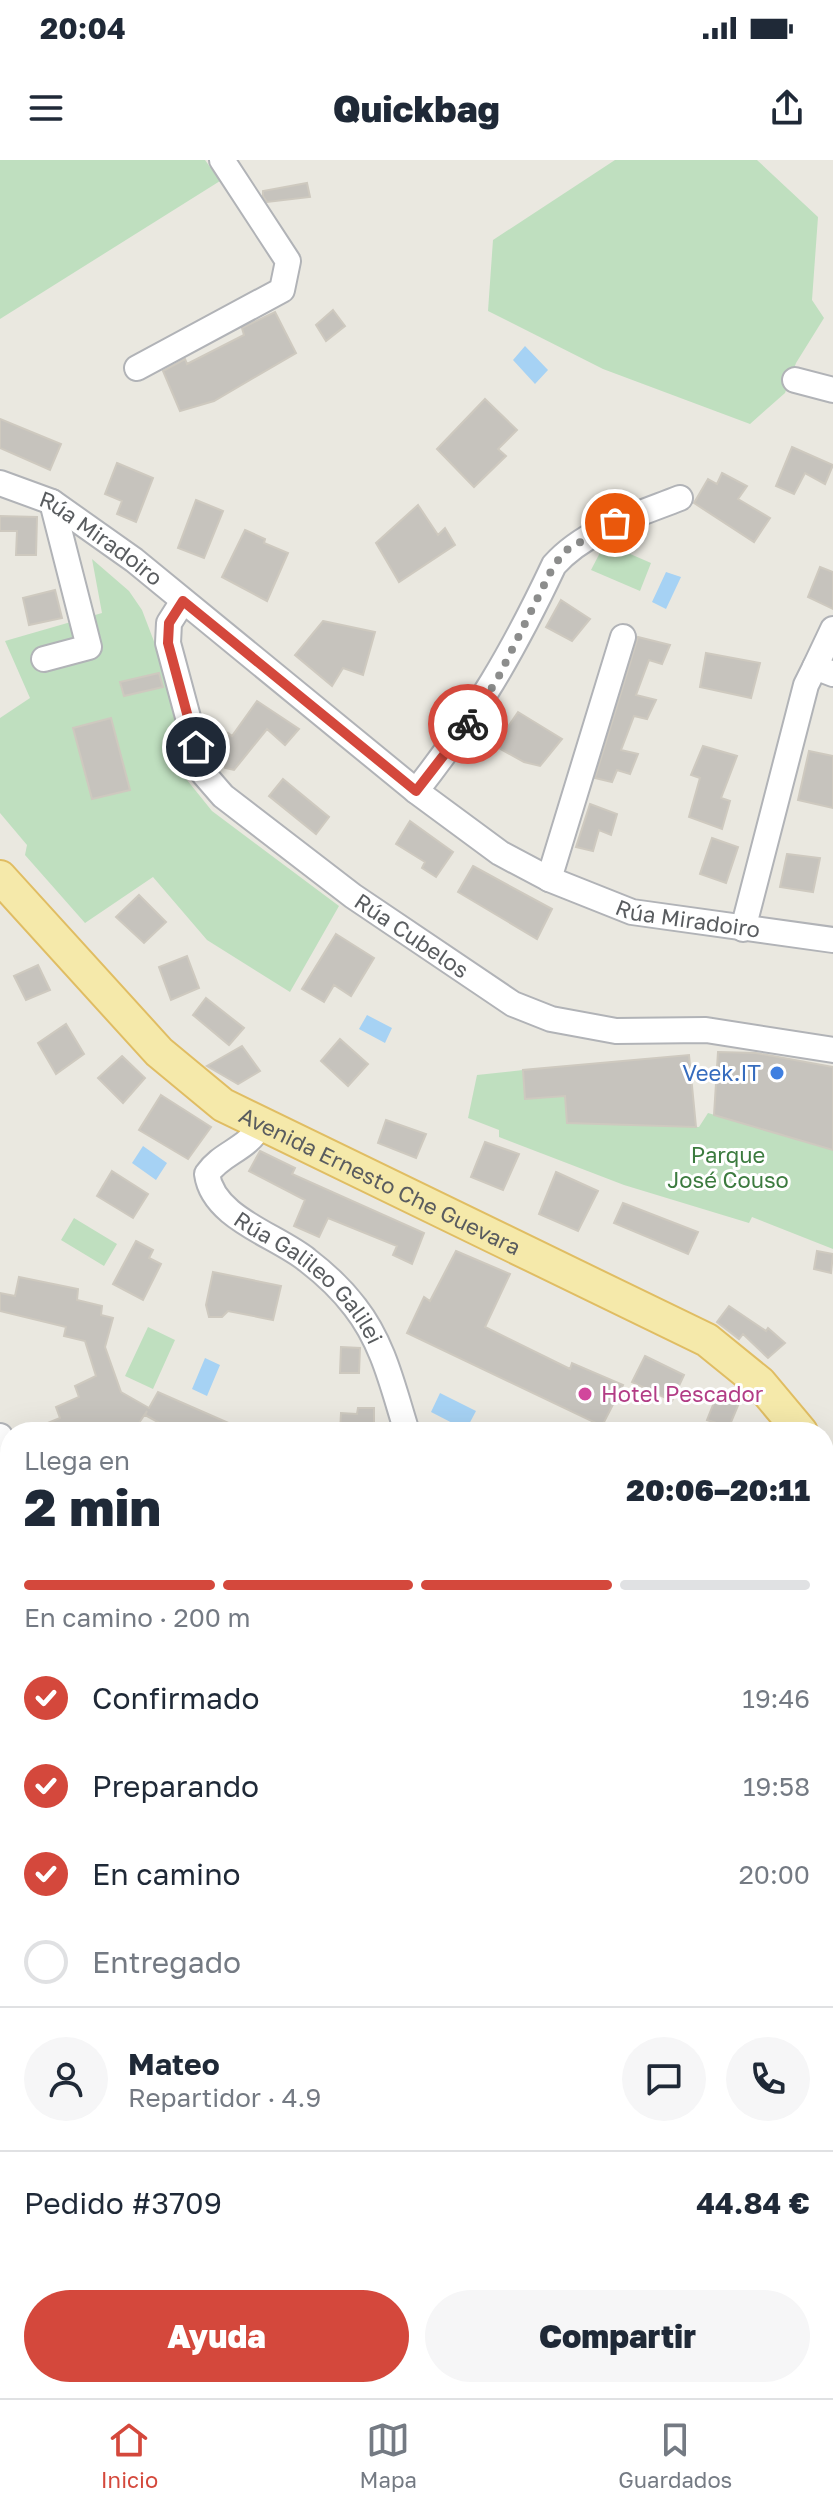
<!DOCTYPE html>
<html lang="es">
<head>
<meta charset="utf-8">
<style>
	body { margin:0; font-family:"Golos Text",sans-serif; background:#f6f6f7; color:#1f2937; height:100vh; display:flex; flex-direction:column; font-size:30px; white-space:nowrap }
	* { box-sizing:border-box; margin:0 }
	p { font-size:26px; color:#747a83 }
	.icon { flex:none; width:44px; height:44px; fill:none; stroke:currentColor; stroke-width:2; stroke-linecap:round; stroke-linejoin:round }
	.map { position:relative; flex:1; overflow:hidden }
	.sheet { position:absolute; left:0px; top:1262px; width:834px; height:976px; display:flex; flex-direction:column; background:#fff; border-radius:32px 32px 0 0; box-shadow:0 8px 32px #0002 }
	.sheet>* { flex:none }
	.pin { position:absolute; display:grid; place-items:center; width:68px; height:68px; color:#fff; margin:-34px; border:4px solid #fff; border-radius:50%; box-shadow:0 2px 8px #0007 }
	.courier { position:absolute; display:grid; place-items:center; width:80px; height:80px; margin:-40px; border:6px solid #d4483c; border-radius:50%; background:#fff; color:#222; box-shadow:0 2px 10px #0007 }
	.overview em { font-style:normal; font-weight:800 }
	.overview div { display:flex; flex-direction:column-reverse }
	.overview { display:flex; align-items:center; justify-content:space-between; height:136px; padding:0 24px }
	h1 { font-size:52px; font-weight:800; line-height:60px }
	.bar { display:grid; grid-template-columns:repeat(4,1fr); gap:12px 8px; align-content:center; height:96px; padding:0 24px }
	.bar i { height:10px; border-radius:6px; background:#e0e1e3 }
	.bar .selected { background:#d4483c }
	.bar p { grid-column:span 4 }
	.line { display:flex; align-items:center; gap:20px; padding:0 24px; border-top:2px solid #e0e1e3 }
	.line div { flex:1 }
	.round { display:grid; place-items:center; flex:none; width:84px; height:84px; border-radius:42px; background:#f6f6f7 }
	ol { padding:0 24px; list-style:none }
	li { display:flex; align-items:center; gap:24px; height:88px }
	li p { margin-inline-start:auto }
	li .icon { padding:8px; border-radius:50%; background:#d4483c; color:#fff; stroke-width:4 }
	li:last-child { color:#747a83 }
	li i { width:44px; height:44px; border:4px solid #e0e1e3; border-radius:50% }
	.primary-button { display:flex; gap:16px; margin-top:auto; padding:16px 24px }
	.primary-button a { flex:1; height:92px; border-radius:48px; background:#d4483c; color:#fff; font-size:32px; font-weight:800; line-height:92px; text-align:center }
	.primary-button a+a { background:#f6f6f7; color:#1f2937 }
	.status { display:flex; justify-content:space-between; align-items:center; height:56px; padding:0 40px; background:#fff; direction:ltr }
	.status svg { height:22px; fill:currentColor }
	header { display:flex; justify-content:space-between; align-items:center; height:104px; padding:0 24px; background:#fff; font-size:36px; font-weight:800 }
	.menu { display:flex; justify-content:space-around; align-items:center; height:112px; border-top:2px solid #e0e1e3; background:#fff; font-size:22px; color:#747a83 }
	.menu a { display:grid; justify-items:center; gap:4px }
	.menu .selected { color:#d4483c }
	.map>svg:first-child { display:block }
</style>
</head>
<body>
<div class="status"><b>20:04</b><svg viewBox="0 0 49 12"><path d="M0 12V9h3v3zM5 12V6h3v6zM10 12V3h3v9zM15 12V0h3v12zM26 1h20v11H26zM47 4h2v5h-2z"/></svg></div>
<header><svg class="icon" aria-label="menu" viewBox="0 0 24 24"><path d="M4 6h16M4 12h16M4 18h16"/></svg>Quickbag<svg class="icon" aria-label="share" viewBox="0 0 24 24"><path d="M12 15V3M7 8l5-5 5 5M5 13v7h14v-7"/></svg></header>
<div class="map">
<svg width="833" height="2238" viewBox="0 0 833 2238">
	<rect width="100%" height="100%" fill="#eae8e0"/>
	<path fill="#bfdfbf" d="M0 0H205L220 21 0 159Z
		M615 0H757L818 57 812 140 824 158 796 203 785 233 750 264 603 209 488 151 493 80Z
		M605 383 651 403 640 431 591 410Z
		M92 399 129 431 142 450 163 505 187 620 212 651 339 746 290 832 207 780 153 717 85 763 25 695 27 685 0 653V558L30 538 5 481 102 453Z
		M523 910 525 939 565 936 567 963 699 967 708 953 833 990V1089L752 1057 749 1063 624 1025 499 977V970L468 958 477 915Z
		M74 1058 117 1084 104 1106 61 1080Z
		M148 1167 175 1180 153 1229 125 1216Z
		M675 2228H724L748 2238H673Z"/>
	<path fill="#f5ecd1" d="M0 1345 10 1367V1476L0 1461Z
		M10 2170V2228H196L194 2238H0V2198Z"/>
	<path fill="#a6d2f4" d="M525 186 548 210 535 224 513 200Z
		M666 412 681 417 666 449 652 442Z
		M367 855 392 868 385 883 359 869Z
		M143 986 167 1003 156 1020 132 1003Z
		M205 1198 220 1205 207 1236 192 1229Z
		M440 1233 476 1251 466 1270 431 1252Z
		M0 1461 10 1476V2170L0 2198Z"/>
	<path fill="#c6c3bd" stroke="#cec9bf" stroke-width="2" d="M307 23 310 37 267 42 263 36V31Z
		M333 150 345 166 326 181 316 165Z
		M275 152 296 193 214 241 180 251 163 211 185 199 187 204 244 175 242 168Z
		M485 239 517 270 498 289 506 296 474 327 437 289Z
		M0 259 61 284 50 310 0 288Z
		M792 287 833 305 825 324 805 313 794 334 776 326Z
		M117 303 153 318 136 362 117 354 122 341 105 334Z
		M722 313 747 326 738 339 770 358 754 382 694 343 708 319 717 324Z
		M196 340 223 351 204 398 178 388Z
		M418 345 438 375 445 368 455 385 399 422 376 383Z
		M0 356 37 357 36 395H16L17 371H0Z
		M245 370 265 379 264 383 288 393 267 441 222 417Z
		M820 407 833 412V449L808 437Z
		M55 430 62 458 29 465 23 438Z
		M561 440 590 459 572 481 546 467Z
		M323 461 375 472 363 515 343 508 332 526 295 495Z
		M638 477 670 485 662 504 649 500 636 535 656 540 647 559 634 556 621 590 638 594 630 614 617 610 612 622 595 618Z
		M706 493 760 503 751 538 700 527Z
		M159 513 163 527 124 536 120 522Z
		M257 541 299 569 285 585 267 569 234 610 225 608 216 588 228 573 232 576Z
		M518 552 562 579 540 606 524 602 495 586Z
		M111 558 130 630 92 639 73 568Z
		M703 586 737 596 721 638 730 641 722 669 689 657 700 618 691 615Z
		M809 591 833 596V648L798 640Z
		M283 619 329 657 316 674 269 636Z
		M590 644 617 654 611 675 599 670 593 691 576 687Z
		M410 661 453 692 436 717 422 708 425 702 396 684Z
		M712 678 738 687 726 723 700 714Z
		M787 694 820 698 813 732 780 727Z
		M473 706 552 749 537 779 458 732Z
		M139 735 166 762 144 783 116 757Z
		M336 774 374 798 351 836 334 825 324 842 302 829Z
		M187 796 199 828 171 840 159 807Z
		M38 805 50 830 26 840 14 816Z
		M206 838 244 868 229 885 193 855Z
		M66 864 84 894 56 914 38 883Z
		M340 879 368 904 348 926 321 901Z
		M242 886 260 911 238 924 207 906Z
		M718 892 756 893 833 907V990L714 955Z
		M689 895 696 967 567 963 565 936 525 939 523 910Z
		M122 896 145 918 123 943 98 918Z
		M161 935 211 967 188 999 139 970Z
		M386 960 426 974 416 998 378 983Z
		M485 982 519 994 503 1030 471 1017Z
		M260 991 295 1008 292 1014 424 1073 412 1104 393 1095 397 1086 328 1058 319 1077 294 1066 305 1040 249 1011Z
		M112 1011 148 1034 133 1058 97 1036Z
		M556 1012 598 1031 578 1071 539 1054Z
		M623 1043 698 1072 688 1094 614 1063Z
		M136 1081 153 1090 149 1098 161 1104 143 1140 113 1124Z
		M456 1091 510 1114 485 1167 570 1209 572 1203 623 1225 602 1266 407 1173 424 1137 430 1141Z
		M817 1091 833 1094 831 1113 814 1109Z
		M213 1112 281 1126 273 1160 228 1151 222 1157H209L206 1145Z
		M19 1117 78 1129 77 1140 102 1146 101 1155 113 1158 105 1187 121 1232 149 1248 158 1232 249 1272H176L145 1255 147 1251 133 1272H26L60 1258 56 1247 79 1237 75 1226 96 1216 85 1181 64 1176 66 1167 0 1151V1133L15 1136Z
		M729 1146 766 1171 768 1168 785 1183 768 1198 743 1174 739 1179 717 1162Z
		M341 1187 360 1188 359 1213H340Z
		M645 1196 684 1215 672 1241 632 1222Z
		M717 1235 739 1243 729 1267 707 1260Z
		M358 1248H374V1267L363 1266V1272H340L341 1253 357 1254Z"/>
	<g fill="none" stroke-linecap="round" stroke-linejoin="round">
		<g stroke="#b1b3b7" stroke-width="28">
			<g id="minor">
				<path d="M137 208 282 130 288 101 222 0"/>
				<path d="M795 220 833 230"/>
				<path id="s1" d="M0 323 52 342 134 400 416 631 500 693 549 719 632 752 833 780"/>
				<path id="s2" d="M183 441 169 463 168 483 203 613 223 636 353 736 513 844 551 859 616 871 706 870 833 890"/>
				<path d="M44 499 89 487 52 342"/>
				<path d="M815 507 833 469"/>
				<path d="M416 631C476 555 513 492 554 405 585 370 637 355 680 338"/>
				<path d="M549 719 623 477"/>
				<path d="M743 769 806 525 815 507 833 514"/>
				<path id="s3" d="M260 965C248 990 222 992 207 1014 213 1058 276 1075 307 1100 324 1113 342 1130 355 1147 384 1184 393 1228 407 1272"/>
				<path d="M0 1276 10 1300"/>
				<path d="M824 1531H833"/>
				<path d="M824 1607 833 1619"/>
				<path d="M824 1693 833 1710"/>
				<path d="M824 1994 833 1977"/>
				<path d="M816 2228 833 2235"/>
				<path d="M274 2238 278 2228"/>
				<path d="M460 2238 467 2228"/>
				<path d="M590 2238 594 2228"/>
			</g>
		</g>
		<g stroke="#e0bd63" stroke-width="36">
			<g id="major">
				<path id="s4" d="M0 717 159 892 223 945 707 1180 760 1223 801 1272"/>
				<path d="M824 1310 833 1325"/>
			</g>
		</g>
		<use href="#minor" stroke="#fff" stroke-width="24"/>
		<use href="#major" stroke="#f5e9aa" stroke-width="32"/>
	</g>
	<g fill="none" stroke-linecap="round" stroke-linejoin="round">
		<path stroke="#8c8d8c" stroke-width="8" stroke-dasharray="0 14.4" d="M468 564 497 520 554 405 568 389 615 363"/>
		<path stroke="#d4483c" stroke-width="10" d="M196 587 168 483 169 463 183 441 416 631 468 564"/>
	</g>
	<circle fill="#3f7fe0" stroke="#fff" stroke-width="3" cx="777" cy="913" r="8"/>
	<circle fill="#d1479c" stroke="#fff" stroke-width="3" cx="585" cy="1234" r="8"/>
	<g text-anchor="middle" stroke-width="6" stroke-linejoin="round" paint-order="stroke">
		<g font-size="22" fill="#595c5f" stroke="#fff">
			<text dy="8" stroke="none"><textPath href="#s1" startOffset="116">Rúa Miradoiro</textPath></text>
			<text dy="8" stroke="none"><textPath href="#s1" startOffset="826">Rúa Miradoiro</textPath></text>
			<text dy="8" stroke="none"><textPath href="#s2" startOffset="446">Rúa Cubelos</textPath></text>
			<text dy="8" stroke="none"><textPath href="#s4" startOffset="494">Avenida Ernesto Che Guevara</textPath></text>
			<text dy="8" stroke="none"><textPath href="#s3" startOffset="222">Rúa Galileo Galilei</textPath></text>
		</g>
		<g font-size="22" fill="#366cbe" stroke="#fff" text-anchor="end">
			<text x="761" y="921">Veek.IT</text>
		</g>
		<g font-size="22" fill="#3c7b3f" stroke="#fff">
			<text x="728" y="1003">Parque<tspan x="728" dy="25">José Couso</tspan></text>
		</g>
		<g font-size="22" fill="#b23c85" stroke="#fff" text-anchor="start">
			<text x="601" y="1242">Hotel Pescador</text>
		</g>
	</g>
</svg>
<div class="pin" style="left:615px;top:363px;background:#ea580c"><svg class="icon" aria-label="bag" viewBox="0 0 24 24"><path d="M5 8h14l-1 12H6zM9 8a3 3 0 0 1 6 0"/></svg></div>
<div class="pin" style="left:196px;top:587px;background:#1f2937"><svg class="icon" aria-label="home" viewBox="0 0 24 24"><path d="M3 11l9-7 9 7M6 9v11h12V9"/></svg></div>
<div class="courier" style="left:468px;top:564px"><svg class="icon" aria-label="bike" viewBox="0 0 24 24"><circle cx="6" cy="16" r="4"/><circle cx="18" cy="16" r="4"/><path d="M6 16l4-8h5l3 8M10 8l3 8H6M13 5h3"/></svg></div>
<section class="sheet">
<div class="overview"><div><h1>2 min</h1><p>Llega en</p></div><em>20:06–20:11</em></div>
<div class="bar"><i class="selected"></i><i class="selected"></i><i class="selected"></i><i></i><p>En camino · 200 m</p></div>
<ol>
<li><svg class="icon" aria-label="check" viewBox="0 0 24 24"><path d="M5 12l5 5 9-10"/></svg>Confirmado<p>19:46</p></li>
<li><svg class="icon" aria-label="check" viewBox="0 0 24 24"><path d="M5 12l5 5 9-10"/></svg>Preparando<p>19:58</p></li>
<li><svg class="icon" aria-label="check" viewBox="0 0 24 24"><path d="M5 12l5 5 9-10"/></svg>En camino<p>20:00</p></li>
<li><i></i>Entregado</li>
</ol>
<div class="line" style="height:144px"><a class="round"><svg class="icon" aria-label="person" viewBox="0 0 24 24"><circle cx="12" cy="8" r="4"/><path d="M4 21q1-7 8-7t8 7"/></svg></a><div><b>Mateo</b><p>Repartidor · 4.9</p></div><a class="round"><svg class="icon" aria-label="chat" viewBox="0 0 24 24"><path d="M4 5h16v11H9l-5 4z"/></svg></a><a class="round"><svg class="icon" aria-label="phone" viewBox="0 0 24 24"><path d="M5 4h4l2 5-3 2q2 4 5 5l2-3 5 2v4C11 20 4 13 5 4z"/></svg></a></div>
<div class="line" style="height:104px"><div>Pedido #3709</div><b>44.84 €</b></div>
<div class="primary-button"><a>Ayuda</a><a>Compartir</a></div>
</section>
</div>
<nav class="menu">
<a class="selected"><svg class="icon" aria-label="home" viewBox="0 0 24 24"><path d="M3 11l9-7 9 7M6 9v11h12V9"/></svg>Inicio</a>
<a><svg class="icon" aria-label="map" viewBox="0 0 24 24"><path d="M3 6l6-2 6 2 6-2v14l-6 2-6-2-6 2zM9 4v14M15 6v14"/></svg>Mapa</a>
<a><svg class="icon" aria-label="saved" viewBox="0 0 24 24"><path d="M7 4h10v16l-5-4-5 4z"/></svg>Guardados</a>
</nav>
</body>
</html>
